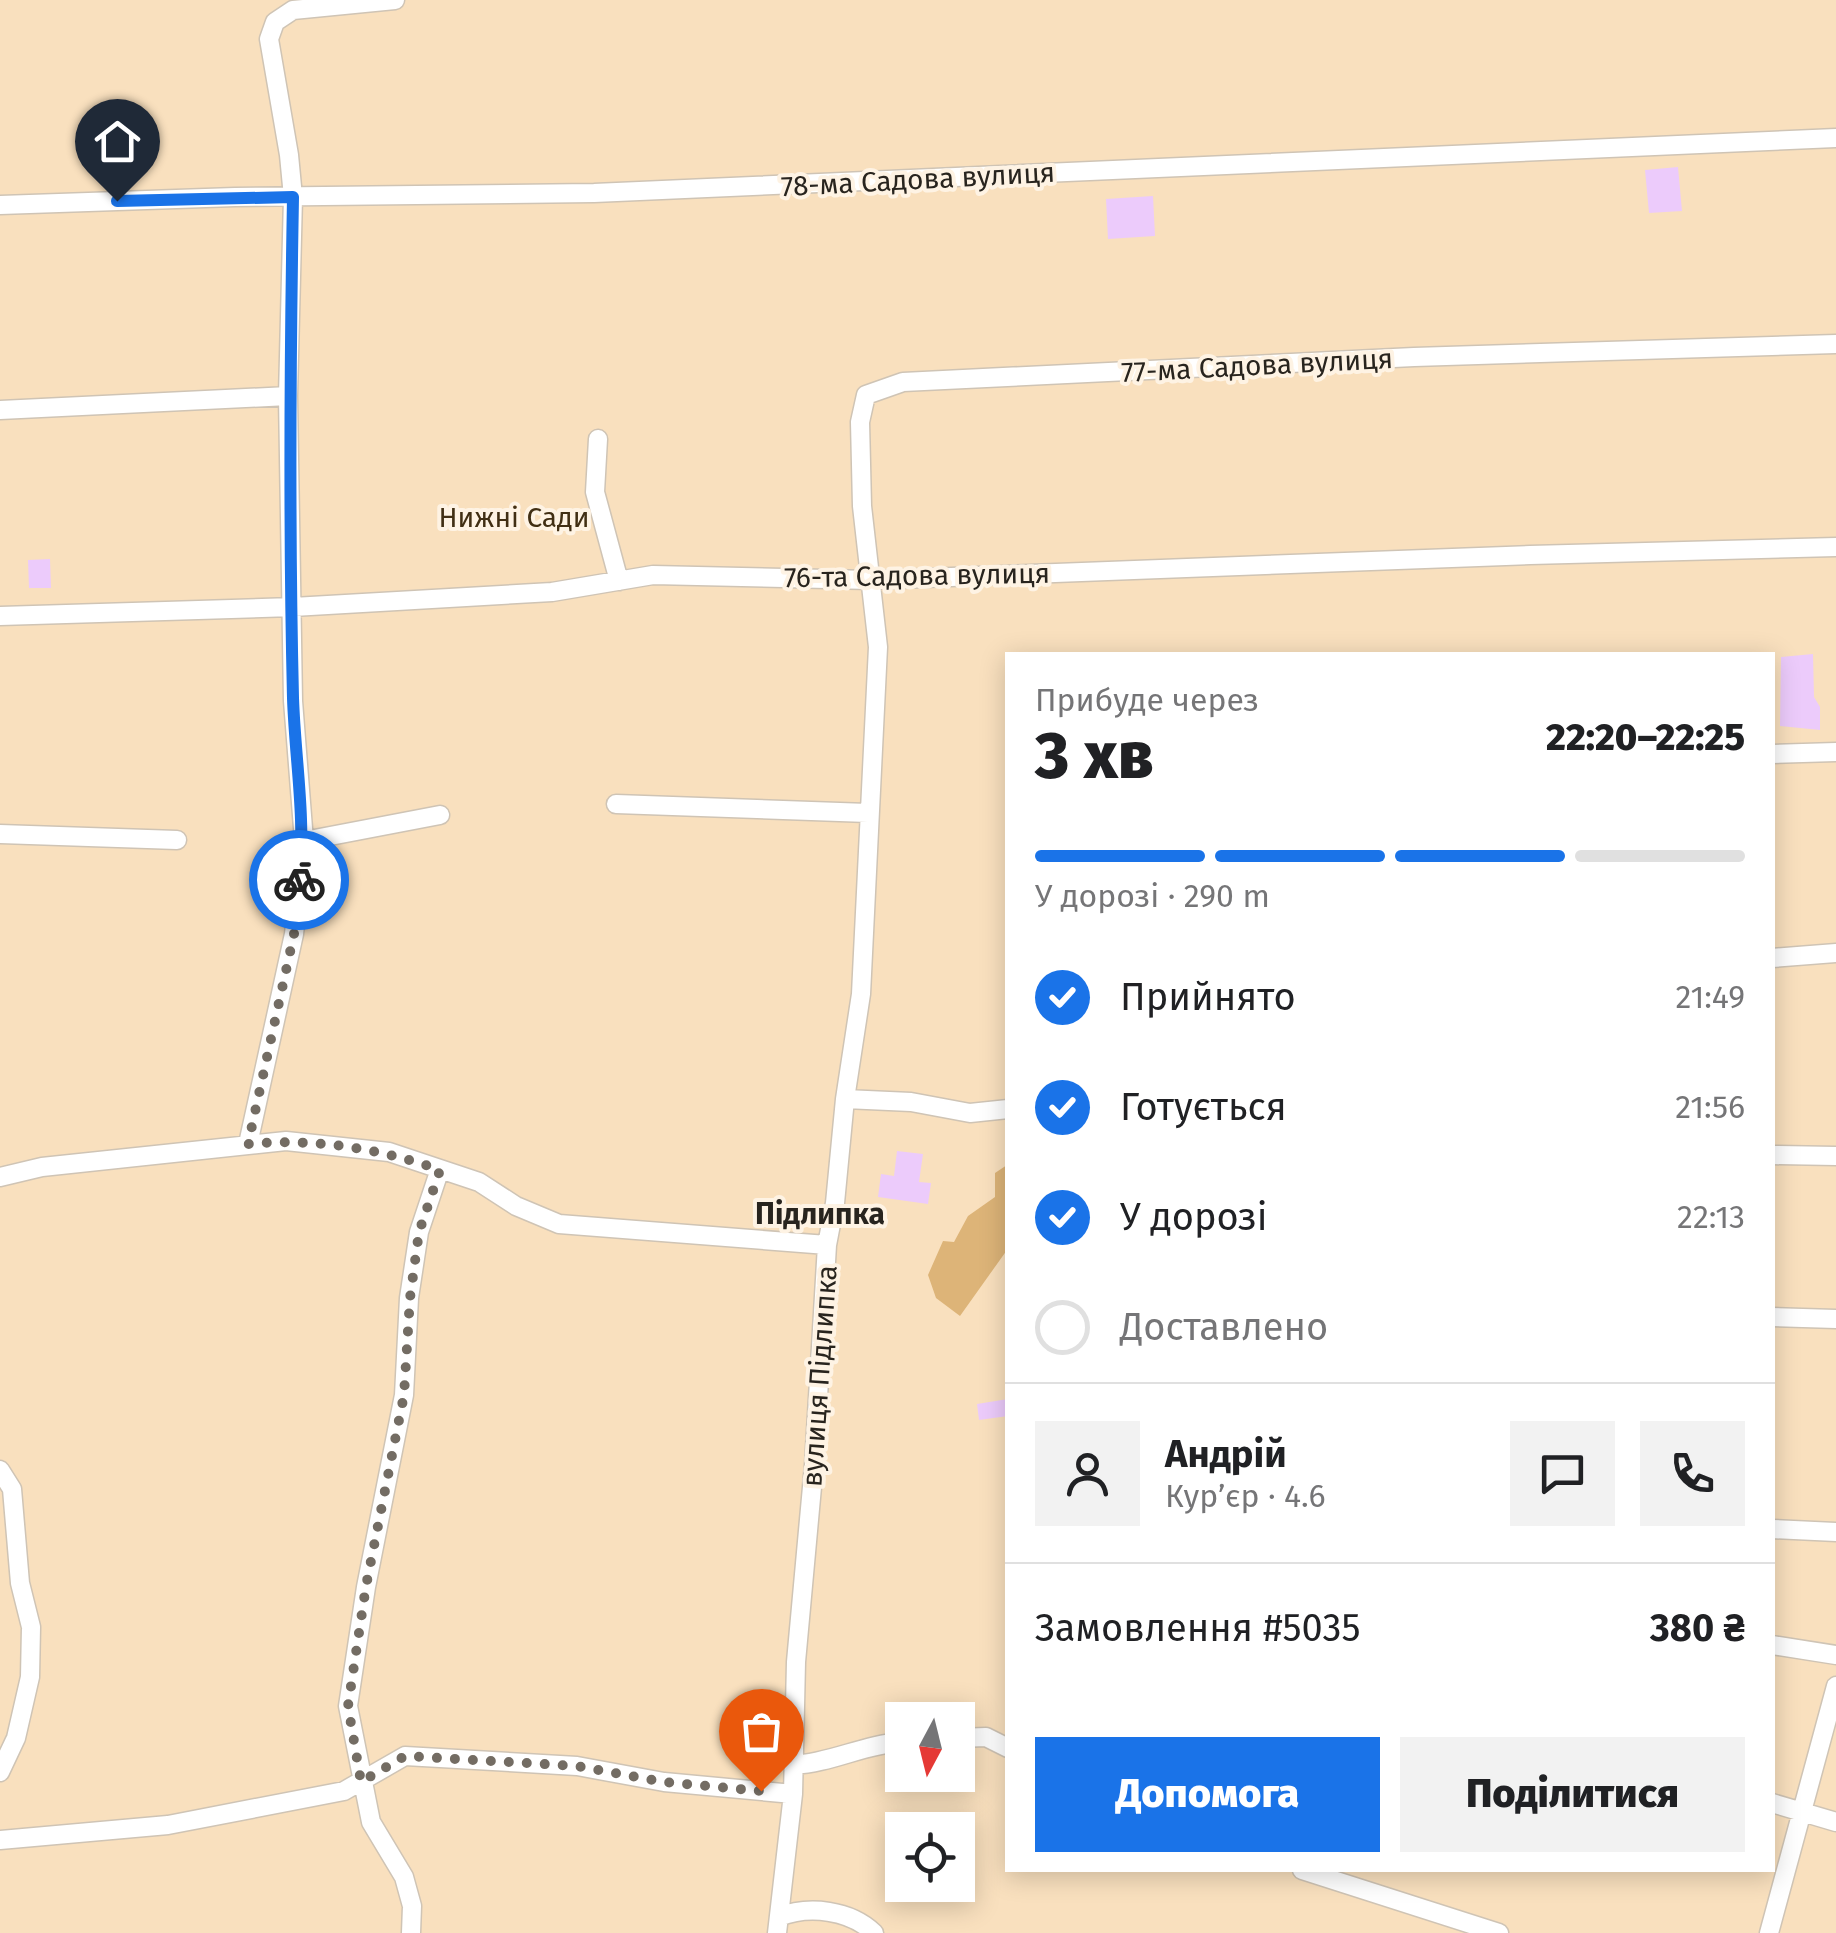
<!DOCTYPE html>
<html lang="uk">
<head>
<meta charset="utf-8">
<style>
	body { margin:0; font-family:"Fira Sans",sans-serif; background:#f2f2f2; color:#202124; height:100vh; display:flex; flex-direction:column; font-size:38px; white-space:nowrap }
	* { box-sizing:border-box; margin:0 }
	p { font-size:32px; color:#757577 }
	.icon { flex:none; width:55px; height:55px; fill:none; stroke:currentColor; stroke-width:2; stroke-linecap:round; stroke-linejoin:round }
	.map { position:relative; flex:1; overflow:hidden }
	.sheet { position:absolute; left:1005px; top:652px; width:770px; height:1220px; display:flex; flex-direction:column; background:#fff; border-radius:0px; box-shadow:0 5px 25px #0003 }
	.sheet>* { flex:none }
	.needle { width:65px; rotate:187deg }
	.controls { position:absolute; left:885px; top:1702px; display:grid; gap:20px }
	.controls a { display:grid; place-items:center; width:90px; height:90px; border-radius:0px; background:#fff; box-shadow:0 5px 25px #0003; font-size:50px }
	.pin { position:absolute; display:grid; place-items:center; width:85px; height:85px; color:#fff; margin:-102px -42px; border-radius:50% 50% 50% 0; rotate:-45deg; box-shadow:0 0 10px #0007 }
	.pin .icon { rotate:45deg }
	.courier { position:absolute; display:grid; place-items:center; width:100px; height:100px; margin:-50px; border:8px solid #1a73e8; border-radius:50%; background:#fff; color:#222; box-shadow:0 2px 12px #0007 }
	.head em { font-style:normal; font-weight:800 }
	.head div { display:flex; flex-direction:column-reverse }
	.head { display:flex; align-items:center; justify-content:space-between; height:170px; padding:0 30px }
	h1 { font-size:65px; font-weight:800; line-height:75px }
	.bar { display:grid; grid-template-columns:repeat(4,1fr); gap:15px 10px; align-content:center; height:120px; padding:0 30px }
	.bar i { height:12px; border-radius:8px; background:#e0e0e0 }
	.bar .on { background:#1a73e8 }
	.bar p { grid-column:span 4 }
	.line { display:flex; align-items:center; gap:25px; padding:0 30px; border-top:2px solid #e0e0e0 }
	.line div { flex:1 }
	.round { display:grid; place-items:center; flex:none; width:105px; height:105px; border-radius:0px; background:#f2f2f2 }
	ol { padding:0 30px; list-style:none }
	li { display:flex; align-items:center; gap:30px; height:110px }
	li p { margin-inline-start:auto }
	li .icon { padding:10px; border-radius:50%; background:#1a73e8; color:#fff; stroke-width:4 }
	li:last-child { color:#757577 }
	li i { width:55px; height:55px; border:5px solid #e0e0e0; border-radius:50% }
	.cta { display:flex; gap:20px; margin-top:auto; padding:20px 30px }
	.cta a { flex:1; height:115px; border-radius:0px; background:#1a73e8; color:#fff; font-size:40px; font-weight:800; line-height:115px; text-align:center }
	.cta a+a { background:#f2f2f2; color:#202124 }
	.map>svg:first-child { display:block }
</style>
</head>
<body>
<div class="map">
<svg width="1836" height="1933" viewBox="0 0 1836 1933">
	<rect width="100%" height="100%" fill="#fef3e4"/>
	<path fill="#f9e0be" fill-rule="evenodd" d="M0 0H1836V1933H0ZM1008 655H1772V1870H1008ZM902 1720H958V1775H902ZM902 1830H958V1885H902Z"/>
	<path fill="#ddb478" d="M1007 1165V1250L960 1316 936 1298 928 1275 943 1241 954 1242 968 1216 995 1197V1173Z"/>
	<path fill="#eccbfb" d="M1678 167 1682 211 1649 213 1645 170Z
		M1153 196 1155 236 1108 239 1106 199Z
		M50 559 51 588H29L28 560Z
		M1813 654 1814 697 1820 707V730L1780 726 1781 657Z
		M897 1151 923 1154 919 1182 931 1183 928 1204 878 1197 881 1174 894 1176Z
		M1008 1399V1416L979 1420 977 1404Z"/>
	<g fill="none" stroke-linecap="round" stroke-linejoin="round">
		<g stroke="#cfc4b5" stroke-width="21">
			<path id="minor" d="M0 205 235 197 594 193 1836 138
				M0 410 288 396
				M598 439 595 492 619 581
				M0 616 293 607 552 592 653 575 871 580 1530 555 1836 547
				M1772 754 1836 752
				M616 804 868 813
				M0 834 177 840
				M304 841 440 815
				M1772 958 1836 953
				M845 1099 911 1102 970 1113 1008 1109
				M248 1144 294 934 304 841 293 701 288 396 293 197 289 155 269 39 275 22 293 10 395 0
				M1772 1155 1836 1156
				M0 1177 42 1167 286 1141 389 1152 479 1182 516 1206 559 1224 827 1245
				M1772 1317 1836 1319
				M0 1470 12 1489 20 1583 31 1627 30 1677 16 1738 0 1772
				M1772 1529 1836 1532
				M1772 1645 1836 1655
				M958 1738 986 1737 1008 1748
				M794 1765C831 1763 865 1744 902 1742
				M1772 1803 1836 1822
				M0 1840 168 1825 344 1791 405 1756 577 1766 664 1782 793 1794
				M1302 1870 1499 1933
				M779 1917C809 1905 850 1910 874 1933
				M411 1933 412 1906 404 1877 371 1822 348 1706 366 1587 404 1395 409 1298 419 1232 440 1169
				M777 1933 793 1794 796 1662 814 1465 827 1245 835 1203 845 1099 861 994 878 647 862 506 860 422 866 395 903 382 1414 357 1836 344
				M1769 1933 1836 1686"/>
		</g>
		<use href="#minor" stroke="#fff" stroke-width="18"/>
	</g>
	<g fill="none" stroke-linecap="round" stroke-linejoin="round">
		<path stroke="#736c63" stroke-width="10" stroke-dasharray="0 18" d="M299 880 294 934 248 1144C314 1138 378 1148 440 1170L419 1232 410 1298 404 1395 366 1586 348 1706 361 1782 405 1756 577 1766 664 1782 761 1791"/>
		<path stroke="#1a73e8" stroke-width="12" d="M117 201 293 197C290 364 289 531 293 698 295 759 306 819 299 880"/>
	</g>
	<g text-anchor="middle" stroke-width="8" stroke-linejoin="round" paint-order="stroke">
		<g font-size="28" fill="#28241e" stroke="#fef3e4">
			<text transform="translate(918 179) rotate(-3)" y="10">78-ма Садова вулиця</text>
			<text transform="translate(1257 365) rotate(-3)" y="10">77-ма Садова вулиця</text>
			<text transform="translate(917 575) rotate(-1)" y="10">76-та Садова вулиця</text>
			<text transform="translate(819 1376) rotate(-86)" y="10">вулиця Підлипка</text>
		</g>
		<g font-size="28" fill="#412f14" stroke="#fef3e4">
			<text x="514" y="527">Нижні Сади</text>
		</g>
		<g font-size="30" font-weight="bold" fill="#28241e" stroke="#fef3e4">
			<text x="820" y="1224">Підлипка</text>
		</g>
	</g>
</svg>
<div class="controls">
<a><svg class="needle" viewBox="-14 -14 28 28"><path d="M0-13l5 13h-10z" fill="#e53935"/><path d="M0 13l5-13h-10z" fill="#757577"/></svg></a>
<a><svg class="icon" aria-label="locate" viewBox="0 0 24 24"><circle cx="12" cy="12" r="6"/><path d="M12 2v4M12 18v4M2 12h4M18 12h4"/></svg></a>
</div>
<div class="pin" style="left:761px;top:1791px;background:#ea580c"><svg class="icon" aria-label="bag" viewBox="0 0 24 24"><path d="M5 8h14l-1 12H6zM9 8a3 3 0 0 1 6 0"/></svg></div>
<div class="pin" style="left:117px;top:201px;background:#1f2937"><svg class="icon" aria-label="home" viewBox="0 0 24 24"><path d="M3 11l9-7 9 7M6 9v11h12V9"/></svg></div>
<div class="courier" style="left:299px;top:880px"><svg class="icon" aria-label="bike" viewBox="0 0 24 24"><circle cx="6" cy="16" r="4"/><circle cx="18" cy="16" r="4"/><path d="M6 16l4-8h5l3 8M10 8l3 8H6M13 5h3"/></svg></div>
<section class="sheet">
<div class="head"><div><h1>3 хв</h1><p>Прибуде через</p></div><em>22:20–22:25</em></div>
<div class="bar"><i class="on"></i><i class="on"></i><i class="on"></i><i></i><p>У дорозі · 290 m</p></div>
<ol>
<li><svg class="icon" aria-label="check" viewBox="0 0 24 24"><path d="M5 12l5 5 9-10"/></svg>Прийнято<p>21:49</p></li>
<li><svg class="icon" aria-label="check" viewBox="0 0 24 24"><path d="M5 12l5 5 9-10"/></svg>Готується<p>21:56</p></li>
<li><svg class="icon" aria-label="check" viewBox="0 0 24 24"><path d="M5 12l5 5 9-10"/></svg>У дорозі<p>22:13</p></li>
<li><i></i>Доставлено</li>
</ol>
<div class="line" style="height:180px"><a class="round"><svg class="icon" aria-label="person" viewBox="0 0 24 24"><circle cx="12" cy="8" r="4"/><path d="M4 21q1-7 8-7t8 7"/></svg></a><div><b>Андрій</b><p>Кур’єр · 4.6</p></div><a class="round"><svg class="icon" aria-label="chat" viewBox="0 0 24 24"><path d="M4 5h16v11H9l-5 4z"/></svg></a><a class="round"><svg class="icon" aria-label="phone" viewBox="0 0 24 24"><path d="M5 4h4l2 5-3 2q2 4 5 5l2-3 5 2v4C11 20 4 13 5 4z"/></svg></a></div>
<div class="line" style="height:130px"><div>Замовлення #5035</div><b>380 ₴</b></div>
<div class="cta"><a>Допомога</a><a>Поділитися</a></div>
</section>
</div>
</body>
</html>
